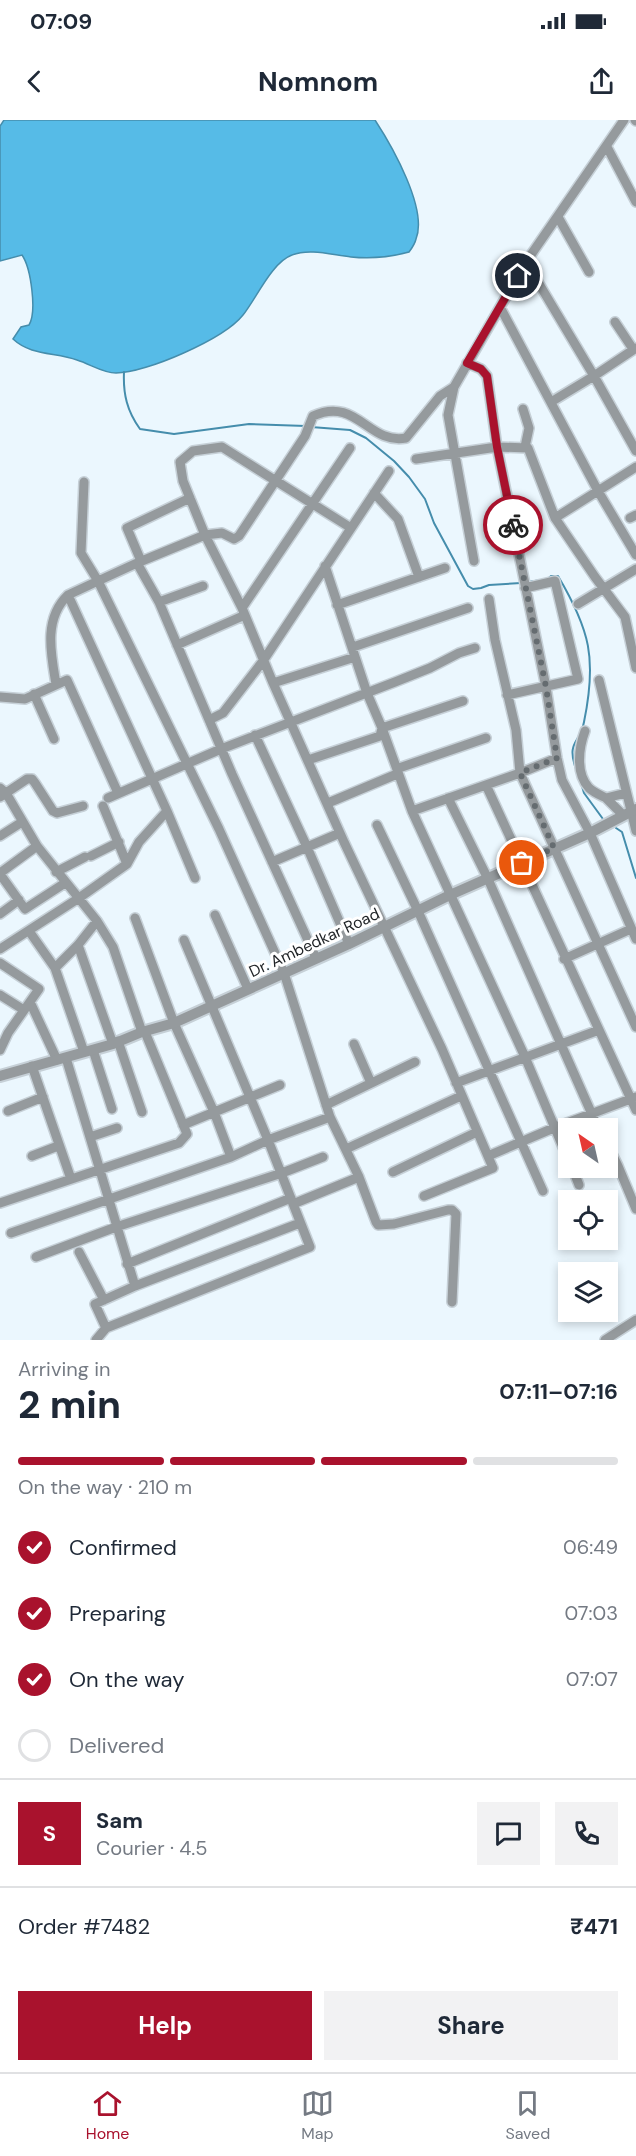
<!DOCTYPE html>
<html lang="en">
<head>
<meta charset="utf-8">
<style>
	body { margin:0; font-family:"DM Sans",sans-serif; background:#f2f2f3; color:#1f2937; height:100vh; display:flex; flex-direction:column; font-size:22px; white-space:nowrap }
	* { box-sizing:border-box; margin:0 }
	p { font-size:20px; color:#747a83 }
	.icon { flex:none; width:33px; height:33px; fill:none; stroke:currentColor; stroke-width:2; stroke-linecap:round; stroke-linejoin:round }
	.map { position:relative; height:1220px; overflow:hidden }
	.panel { display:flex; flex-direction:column; background:#fff; flex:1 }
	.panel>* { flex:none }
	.needle { width:39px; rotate:326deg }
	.tools { position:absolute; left:558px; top:998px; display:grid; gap:12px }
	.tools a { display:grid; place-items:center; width:60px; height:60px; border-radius:0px; background:#fff; box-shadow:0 3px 9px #0003; font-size:30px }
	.pin { position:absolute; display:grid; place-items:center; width:51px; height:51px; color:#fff; margin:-26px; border:3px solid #fff; border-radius:50%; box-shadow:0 2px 6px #0007 }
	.courier { position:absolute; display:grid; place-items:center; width:60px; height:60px; margin:-30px; border:4px solid #a9122d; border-radius:50%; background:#fff; color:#222; box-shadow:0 2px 8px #0007 }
	.headline em { font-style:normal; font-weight:700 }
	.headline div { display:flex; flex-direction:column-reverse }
	.headline { display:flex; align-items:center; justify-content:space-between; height:102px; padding:0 18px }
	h1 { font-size:39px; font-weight:700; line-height:45px }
	.bar { display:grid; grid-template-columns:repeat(4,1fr); gap:9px 6px; align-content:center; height:72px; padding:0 18px }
	.bar i { height:8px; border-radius:4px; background:#e0e1e3 }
	.bar .selected { background:#a9122d }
	.bar p { grid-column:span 4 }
	.line { display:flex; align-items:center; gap:15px; padding:0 18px; border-top:2px solid #e0e1e3 }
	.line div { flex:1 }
	.round { display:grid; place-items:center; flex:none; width:63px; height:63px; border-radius:0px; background:#f2f2f3 }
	ol { padding:0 18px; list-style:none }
	li { display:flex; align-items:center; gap:18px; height:66px }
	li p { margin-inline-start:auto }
	li .icon { padding:6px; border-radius:50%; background:#a9122d; color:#fff; stroke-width:4 }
	li:last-child { color:#747a83 }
	li i { width:33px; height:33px; border:3px solid #e0e1e3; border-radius:50% }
	.cta { display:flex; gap:12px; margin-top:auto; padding:12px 18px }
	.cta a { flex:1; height:69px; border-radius:0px; background:#a9122d; color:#fff; font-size:24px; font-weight:700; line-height:69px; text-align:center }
	.cta a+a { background:#f2f2f3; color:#1f2937 }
	.status { display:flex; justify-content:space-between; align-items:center; height:42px; padding:0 30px; background:#fff; direction:ltr }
	.status svg { height:16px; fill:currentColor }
	header { display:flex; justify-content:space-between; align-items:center; height:78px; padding:0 18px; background:#fff; font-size:27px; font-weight:700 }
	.tabs { display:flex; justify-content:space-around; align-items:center; height:84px; border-top:2px solid #e0e1e3; background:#fff; font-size:16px; color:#747a83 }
	.tabs a { display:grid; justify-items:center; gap:3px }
	.tabs .selected { color:#a9122d }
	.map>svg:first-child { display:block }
</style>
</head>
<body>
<div class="status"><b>07:09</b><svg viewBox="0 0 49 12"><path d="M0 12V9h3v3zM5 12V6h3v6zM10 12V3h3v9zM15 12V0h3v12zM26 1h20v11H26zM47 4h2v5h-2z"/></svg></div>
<header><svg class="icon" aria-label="back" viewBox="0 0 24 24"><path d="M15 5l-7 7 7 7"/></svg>Nomnom<svg class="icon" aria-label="share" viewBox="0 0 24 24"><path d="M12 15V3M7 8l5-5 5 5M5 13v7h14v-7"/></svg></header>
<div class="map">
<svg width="636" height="1220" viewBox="0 0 636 1220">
	<rect width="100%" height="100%" fill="#ebf7fe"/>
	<path fill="#56bbe7" stroke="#458dac" stroke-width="1.5" d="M4 0H375C392 26 428 89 416 119 415 124 412 128 409 132 391 137 370 139 351 137 332 135 310 128 292 135 272 142 256 179 243 195 224 219 146 253 116 253 103 253 90 244 77 240 56 232 31 236 13 219L21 207 29 205C37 192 31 148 22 135L0 141V6Z"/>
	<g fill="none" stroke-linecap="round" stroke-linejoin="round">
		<path stroke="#458dac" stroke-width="2" d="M124 252C123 274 127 291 140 309L174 314 249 304 306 306
			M311 307 350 310 366 318 394 341 409 357 425 379 434 403 468 466 473 469 481 468 489 465 521 463
			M548 459 551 456H558C590 510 597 539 584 602 580 624 566 621 576 649
			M527 462 542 460
			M581 663 584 673 603 699
			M616 708 622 712 636 758"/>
		<g stroke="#c6d0d7" stroke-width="12">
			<path id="minor" d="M635 0 636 1
				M607 27 636 82
				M558 97 589 152
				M526 142 594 256 551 282
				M500 187 598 371 636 435
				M615 202 633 229
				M636 228 594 256 636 331
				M467 243 481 249 487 256 497 327 528 328 555 398 595 457 625 497 636 548
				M523 289 529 308 525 327
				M416 339 497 327 546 567 557 638 562 660 590 713 636 819
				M84 362 81 433 98 461 137 443 205 415 183 361 180 342 193 331 222 327 351 408
				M374 373 398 399 419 457
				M555 398 636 347
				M630 398 636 395
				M141 441 127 408 190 378
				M474 441 448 295 454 267 526 142 624 0
				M137 443 159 482 203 466
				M325 446 367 573 382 608 412 691 525 937 568 1039
				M489 479 495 520 516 610 520 653 636 907
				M159 482 232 654 316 838
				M578 484 636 449
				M337 485 445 448
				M242 488 350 328
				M177 525 245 495
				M353 527 468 488
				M599 560 636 711
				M273 563 355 537
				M56 564C51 534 43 499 68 475
				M34 574 54 619
				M507 575 578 559 555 461 525 468
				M0 577 25 579 67 560 118 673
				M209 600 223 593 263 541 389 351
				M585 611C579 627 575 653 589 668 593 672 600 675 606 678
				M255 615 307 727 349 824
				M308 640 380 616 382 608 463 581
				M486 665 636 990
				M0 668 6 673 37 726 97 801 113 827 142 912
				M0 677 27 659H32L35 663 53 691 57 693 83 686
				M108 678 221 629 395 562 430 548 459 533 475 528
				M448 678 488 759 598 1008
				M328 683 397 654 399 648 486 618
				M103 686 127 744
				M412 691 520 653 557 638
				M623 695 606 678 626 673
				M377 705 418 791 543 1071
				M0 716 22 702
				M91 736 119 722
				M272 742 340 713
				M56 752 85 737
				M0 753 37 726
				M0 754 25 789 65 763
				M195 758 167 691 68 475 98 461 219 709 284 853 330 997 359 1057 376 1102 378 1105 394 1104 448 1090H452L456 1094 452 1182
				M0 794 19 780
				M215 795 248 869
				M29 811 55 848 84 932
				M184 820 268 1020 231 1037
				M78 825 113 924
				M0 829 79 778 127 744 139 722 167 691
				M564 839 631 809
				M0 843 39 869 8 913 0 930
				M55 848 78 825 97 801
				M0 875 24 890
				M30 882 57 940
				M118 921 142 992
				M354 924 371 963
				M93 930 112 989
				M66 938 135 1166
				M32 946 71 1059
				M456 963 599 910
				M326 985 415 942
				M8 991 43 977
				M183 1005 280 965
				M90 1017 117 1008
				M608 1026 618 1046 636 1089
				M346 1029 461 976
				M32 1036 58 1026
				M488 1036 556 1007 636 977
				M572 1047 579 1065
				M393 1052 477 1012
				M424 1076 493 1048 442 929 344 722 273 563 242 488 205 415 222 413 234 419 239 416 305 316 313 296C357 276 368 325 406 318L440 276 454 267
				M0 1083 179 1023 187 1014 145 912
				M293 1084 359 1057
				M11 1113 231 1037 214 992 174 903 135 798
				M79 1132 104 1180
				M36 1137 116 1107 282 1053 323 1037
				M127 1144 291 1078
				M106 1208 95 1184 135 1166 300 1103
				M96 1220 106 1208 310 1127 268 1020 330 997
				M605 1220 636 1200"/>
		</g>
		<g stroke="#c6d0d7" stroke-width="14">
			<path id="tertiary" d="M0 956 113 924 142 912 174 903 349 824 450 775 590 713 636 689"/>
		</g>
		<use href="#minor" stroke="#959a9d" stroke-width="9"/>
		<use href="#tertiary" stroke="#959a9d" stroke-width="10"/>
	</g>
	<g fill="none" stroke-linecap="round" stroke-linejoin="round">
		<path stroke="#656c70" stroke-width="6" stroke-dasharray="0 10.8" d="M513 405 546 567 557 638 520 653 554 728 522 743"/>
		<path stroke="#a9122d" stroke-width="8" d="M513 405 497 327 487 256 481 249 467 243 518 156"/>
	</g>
	<g text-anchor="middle" stroke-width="6" stroke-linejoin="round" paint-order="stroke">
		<g font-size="16" fill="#1d2124" stroke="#fff">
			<text transform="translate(314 822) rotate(-25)" y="6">Dr. Ambedkar Road</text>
		</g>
	</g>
</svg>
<div class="tools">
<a><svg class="needle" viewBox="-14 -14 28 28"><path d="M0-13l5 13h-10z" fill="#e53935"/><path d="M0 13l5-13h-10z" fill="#747a83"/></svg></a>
<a><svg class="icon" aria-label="locate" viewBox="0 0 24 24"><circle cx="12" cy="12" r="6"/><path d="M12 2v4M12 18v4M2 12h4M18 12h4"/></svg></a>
<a><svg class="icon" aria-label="layers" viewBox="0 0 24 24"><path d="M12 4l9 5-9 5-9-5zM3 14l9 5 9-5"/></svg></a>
</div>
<div class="pin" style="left:522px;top:743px;background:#ea580c"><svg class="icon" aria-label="bag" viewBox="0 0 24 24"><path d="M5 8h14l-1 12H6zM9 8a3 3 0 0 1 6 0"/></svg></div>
<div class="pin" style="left:518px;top:156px;background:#1f2937"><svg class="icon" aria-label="home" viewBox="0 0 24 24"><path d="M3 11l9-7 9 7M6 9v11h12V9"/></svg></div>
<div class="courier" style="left:513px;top:405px"><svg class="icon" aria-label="bike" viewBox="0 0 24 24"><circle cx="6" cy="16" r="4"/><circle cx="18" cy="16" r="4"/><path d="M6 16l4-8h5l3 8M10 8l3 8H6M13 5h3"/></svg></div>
</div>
<section class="panel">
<div class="headline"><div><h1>2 min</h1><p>Arriving in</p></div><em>07:11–07:16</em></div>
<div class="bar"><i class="selected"></i><i class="selected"></i><i class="selected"></i><i></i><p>On the way · 210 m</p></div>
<ol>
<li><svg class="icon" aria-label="check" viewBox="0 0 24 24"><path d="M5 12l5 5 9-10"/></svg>Confirmed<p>06:49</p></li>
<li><svg class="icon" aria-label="check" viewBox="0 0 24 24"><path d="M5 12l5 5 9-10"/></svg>Preparing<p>07:03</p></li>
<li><svg class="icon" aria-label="check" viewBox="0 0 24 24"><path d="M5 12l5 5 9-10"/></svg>On the way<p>07:07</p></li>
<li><i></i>Delivered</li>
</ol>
<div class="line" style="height:108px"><b class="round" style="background:#a9122d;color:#fff">S</b><div><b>Sam</b><p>Courier · 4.5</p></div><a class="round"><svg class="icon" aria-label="chat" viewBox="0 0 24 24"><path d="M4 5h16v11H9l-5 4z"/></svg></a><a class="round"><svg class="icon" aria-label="phone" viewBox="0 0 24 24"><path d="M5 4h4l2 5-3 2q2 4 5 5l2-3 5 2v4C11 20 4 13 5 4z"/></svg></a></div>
<div class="line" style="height:78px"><div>Order #7482</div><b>₹471</b></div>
<div class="cta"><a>Help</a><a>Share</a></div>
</section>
<nav class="tabs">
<a class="selected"><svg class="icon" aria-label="home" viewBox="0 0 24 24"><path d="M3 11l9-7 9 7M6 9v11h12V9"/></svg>Home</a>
<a><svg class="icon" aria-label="map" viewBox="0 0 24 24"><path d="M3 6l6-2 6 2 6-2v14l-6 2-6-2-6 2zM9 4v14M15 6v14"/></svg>Map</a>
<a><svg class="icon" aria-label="saved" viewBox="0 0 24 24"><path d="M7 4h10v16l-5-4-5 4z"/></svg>Saved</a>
</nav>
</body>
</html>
